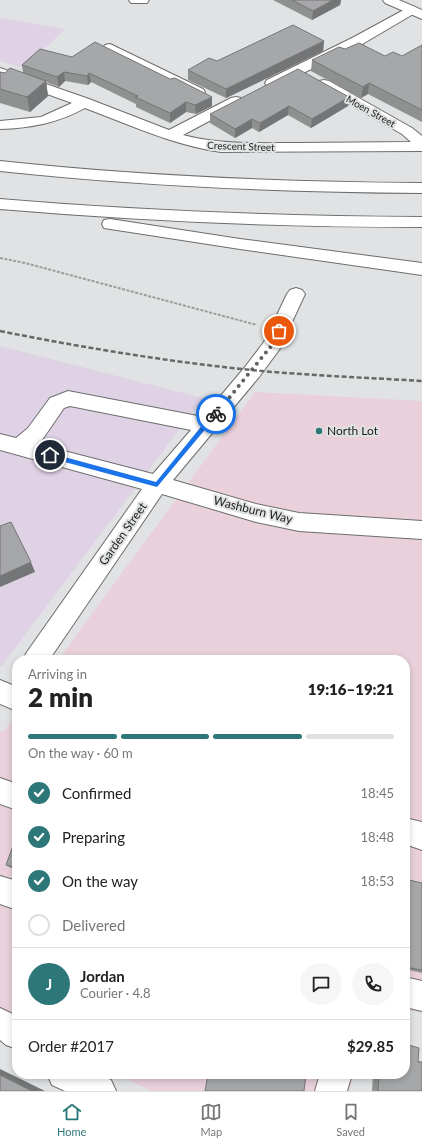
<!DOCTYPE html>
<html lang="en">
<head>
<meta charset="utf-8">
<style>
	body { margin:0; font-family:Lato,sans-serif; background:#f6f6f6; color:#222; height:100vh; display:flex; flex-direction:column; font-size:15px; white-space:nowrap }
	* { box-sizing:border-box; margin:0 }
	p { font-size:13px; color:#767676 }
	.icon { flex:none; width:22px; height:22px; fill:none; stroke:currentColor; stroke-width:2; stroke-linecap:round; stroke-linejoin:round }
	.map { position:relative; flex:1; overflow:hidden }
	.details { position:absolute; left:12px; top:655px; width:398px; height:424px; display:flex; flex-direction:column; background:#fff; border-radius:16px; box-shadow:0 2px 6px #0003 }
	.details>* { flex:none }
	.pin { position:absolute; display:grid; place-items:center; width:34px; height:34px; color:#fff; margin:-17px; border:2px solid #fff; border-radius:50%; box-shadow:0 1px 4px #0007 }
	.courier { position:absolute; display:grid; place-items:center; width:40px; height:40px; margin:-20px; border:3px solid #1a73e8; border-radius:50%; background:#fff; color:#222; box-shadow:0 1px 5px #0007 }
	.overview em { font-style:normal; font-weight:800 }
	.overview div { display:flex; flex-direction:column-reverse }
	.overview { display:flex; align-items:center; justify-content:space-between; height:68px; padding:0 16px }
	h1 { font-size:26px; font-weight:800; line-height:30px }
	.bar { display:grid; grid-template-columns:repeat(4,1fr); gap:6px 4px; align-content:center; height:48px; padding:0 16px }
	.bar i { height:5px; border-radius:3px; background:#e0e0e0 }
	.bar .current { background:#2d7778 }
	.bar p { grid-column:span 4 }
	.line { display:flex; align-items:center; gap:10px; padding:0 16px; border-top:1px solid #e0e0e0 }
	.line div { flex:1 }
	.round { display:grid; place-items:center; flex:none; width:42px; height:42px; border-radius:21px; background:#f6f6f6 }
	ol { padding:0 16px; list-style:none }
	li { display:flex; align-items:center; gap:12px; height:44px }
	li p { margin-inline-start:auto }
	li .icon { padding:4px; border-radius:50%; background:#2d7778; color:#fff; stroke-width:4 }
	li:last-child { color:#767676 }
	li i { width:22px; height:22px; border:2px solid #e0e0e0; border-radius:50% }
	.dock { display:flex; justify-content:space-around; align-items:center; height:56px; border-top:1px solid #e0e0e0; background:#fff; font-size:11px; color:#767676 }
	.dock a { display:grid; justify-items:center; gap:2px }
	.dock .current { color:#2d7778 }
	.map>svg:first-child { display:block }
</style>
</head>
<body>
<div class="map">
<svg width="422" height="1091" viewBox="0 0 422 1091">
	<rect width="100%" height="100%" fill="#e0e2e3"/>
	<path fill="#e0d2e5" d="M0 18 65 29 24 68 0 61Z
		M0 346 203 398 2 666 0 665Z"/>
	<path fill="#e9d0da" d="M255 392 422 401V1013L405 1009V660H58Z
		M17 714V1027L0 1018V731L3 732Z
		M116 1074H353L350 1091H152Z"/>
	<g fill="none" stroke-linecap="round" stroke-linejoin="round">
		<g stroke="#6c6d6e" stroke-width="2">
			<path id="minor" d="M129 0H149L147 3H131Z
				M411 6 415 7 417 10 415 13 364 43 277 86 272 87 267 86 265 83 267 80 354 37Z
				M110 44 203 89 205 92 203 95 198 96 193 95 105 51 103 48 105 45Z
				M0 68 89 99 169 130 231 98 236 97 241 98 243 101 241 104 183 135C221 145 259 143 298 143 336 143 373 142 411 142L402 134 319 87 317 84 319 81 324 80 329 81 412 128 422 136V151L221 152C173 145 130 125 85 108 58 123 31 128 0 129V121L41 117 72 103 0 77Z
				M296 288 302 290 305 294 279 350 259 377 173 480 256 504 299 513 422 521V539L299 531 256 522 162 494 49 660H23L27 652 142 489 0 450V434L16 438 28 428 50 398 68 391 203 417 245 367 264 342 287 294 290 290ZM70 406 191 430 153 474 37 444 42 440 64 408Z
				M0 680 17 687V711L0 704Z
				M0 778 17 784V810L0 804Z
				M405 818 422 822V850L405 844Z
				M0 876 17 881V910L0 904Z
				M405 977 422 981V1011L405 1007Z
				M0 1008 17 1016V1049L6 1045 0 1040Z
				M47 1074H98L111 1080 116 1091H65L52 1085Z
				M320 1074H352L347 1091H315Z"/>
		</g>
		<g stroke="#6c6d6e" stroke-width="2">
			<path id="major" d="M383 0H399L422 10V19L385 3Z"/>
		</g>
		<g stroke="#6c6d6e" stroke-width="2">
			<path id="highway" d="M0 161C140 176 281 182 422 183V193C281 192 140 186 0 171Z
				M0 199C141 211 281 216 422 217V227C281 227 141 221 0 209Z
				M110 219 240 239 422 263V275L240 249 104 228 102 224 104 220Z"/>
		</g>
		<path stroke="#9b9d9d" stroke-width="2" stroke-dasharray="3 1.5" stroke-linecap="butt" d="M0 258 25 263 257 325"/>
		<use href="#minor" fill="#fff" fill-rule="evenodd"/>
		<use href="#major" fill="#fff" fill-rule="evenodd"/>
		<use href="#highway" fill="#fff" fill-rule="evenodd"/>
		<path stroke="#676969" stroke-width="2.5" stroke-dasharray="5 2.5" stroke-linecap="butt" d="M0 331C90 349 182 364 273 372 323 376 372 378 422 381"/>
	</g>
	<path fill="#8f9090" d="M273 0H341L340 5 312 20Z
		M324 41 323 51 226 98 188 80V70L217 61Z
		M422 45V122L368 94 361 98 311 71 312 60 345 49 385 56H402Z
		M40 49 212 106 196 114 186 112 170 123 136 107V104L91 82 88 85 65 81 59 87 46 82 48 96 30 112 0 103V72L5 73H23L22 65Z
		M349 97 348 106 311 128 288 115 259 132 252 128 235 138 210 123V114Z
		M17 835V871L13 869 6 865Z
		M405 879 422 883V973L405 969Z
		M418 1061 422 1062V1091H372L373 1074H405Z"/>
	<path fill="#747576" d="M333 0H341L340 5 312 20 313 11Z
		M324 41 323 51 226 98V89Z
		M64 72 65 81 59 87 57 77Z
		M89 73 91 82 88 85 87 76Z
		M46 81 48 96 30 112 27 97Z
		M369 83 368 94 361 98 363 87Z
		M212 97V106L196 114 195 105Z
		M349 97 348 106 311 128 312 119Z
		M186 102V112L170 123V113Z
		M289 106 288 115 259 132 260 123Z
		M252 119V128L235 138V129Z
		M31 562 35 572 0 587V576Z
		M0 1069 45 1091H32L0 1075Z"/>
	<path fill="#a6a7a8" stroke="#747576" d="M292 0H333L313 11Z
		M293 25 324 41 226 89 188 70 209 58 217 61Z
		M95 42 170 79 175 78 212 97 195 105 186 102 170 113 135 97 138 96 89 73 87 76 64 72 57 77 22 65 40 49 72 57Z
		M359 43 385 56 393 52 402 56 422 45V110L369 83 363 87 312 60 339 47 345 49Z
		M10 68 46 81 27 97 0 89V72L5 73Z
		M298 69 349 97 312 119 289 106 260 123 252 119 235 129 210 114Z
		M11 522 31 562 0 576V526Z
		M17 835V868L6 865Z
		M405 879 422 883V970L405 967Z
		M405 1044 419 1048 418 1062H422V1091H378L379 1074H405Z
		M208 1074H306L304 1091H205Z
		M0 1075 32 1091H0Z"/>
	<path fill="#1a73e8" d="M213 412H216L218 414 157 487 50 458 47 455 50 453 156 482Z"/>
	<g fill="none" stroke-linecap="round" stroke-linejoin="round">
		<path stroke="#616262" stroke-width="4" stroke-dasharray="0 7.2" d="M216 414 272 345 279 331"/>
	</g>
	<circle fill="#2d7778" stroke="#e0e2e3" stroke-width="1.5" cx="319" cy="431" r="4"/>
	<g text-anchor="middle" stroke-width="4" stroke-linejoin="round" paint-order="stroke">
		<g font-size="10" fill="#1c1d1d" stroke="#e0e2e3">
			<text transform="translate(371 111) rotate(29)" y="4">Moen Street</text>
			<text transform="translate(241 146) rotate(2)" y="4">Crescent Street</text>
		</g>
		<g font-size="12" fill="#1c1d1d" stroke="#e0e2e3" text-anchor="start">
			<text x="327" y="435">North Lot</text>
		</g>
		<g font-size="12" fill="#1c1d1d" stroke="#e0e2e3">
			<text transform="translate(253 510) rotate(14)" y="4">Washburn Way</text>
			<text transform="translate(123 534) rotate(-55)" y="4">Garden Street</text>
		</g>
	</g>
</svg>
<div class="pin" style="left:279px;top:331px;background:#ea580c"><svg class="icon" aria-label="bag" viewBox="0 0 24 24"><path d="M5 8h14l-1 12H6zM9 8a3 3 0 0 1 6 0"/></svg></div>
<div class="pin" style="left:50px;top:455px;background:#1f2937"><svg class="icon" aria-label="home" viewBox="0 0 24 24"><path d="M3 11l9-7 9 7M6 9v11h12V9"/></svg></div>
<div class="courier" style="left:216px;top:414px"><svg class="icon" aria-label="bike" viewBox="0 0 24 24"><circle cx="6" cy="16" r="4"/><circle cx="18" cy="16" r="4"/><path d="M6 16l4-8h5l3 8M10 8l3 8H6M13 5h3"/></svg></div>
<section class="details">
<div class="overview"><div><h1>2 min</h1><p>Arriving in</p></div><em>19:16–19:21</em></div>
<div class="bar"><i class="current"></i><i class="current"></i><i class="current"></i><i></i><p>On the way · 60 m</p></div>
<ol>
<li><svg class="icon" aria-label="check" viewBox="0 0 24 24"><path d="M5 12l5 5 9-10"/></svg>Confirmed<p>18:45</p></li>
<li><svg class="icon" aria-label="check" viewBox="0 0 24 24"><path d="M5 12l5 5 9-10"/></svg>Preparing<p>18:48</p></li>
<li><svg class="icon" aria-label="check" viewBox="0 0 24 24"><path d="M5 12l5 5 9-10"/></svg>On the way<p>18:53</p></li>
<li><i></i>Delivered</li>
</ol>
<div class="line" style="height:72px"><b class="round" style="background:#2d7778;color:#fff">J</b><div><b>Jordan</b><p>Courier · 4.8</p></div><a class="round"><svg class="icon" aria-label="chat" viewBox="0 0 24 24"><path d="M4 5h16v11H9l-5 4z"/></svg></a><a class="round"><svg class="icon" aria-label="phone" viewBox="0 0 24 24"><path d="M5 4h4l2 5-3 2q2 4 5 5l2-3 5 2v4C11 20 4 13 5 4z"/></svg></a></div>
<div class="line" style="height:52px"><div>Order #2017</div><b>$29.85</b></div>
</section>
</div>
<nav class="dock">
<a class="current"><svg class="icon" aria-label="home" viewBox="0 0 24 24"><path d="M3 11l9-7 9 7M6 9v11h12V9"/></svg>Home</a>
<a><svg class="icon" aria-label="map" viewBox="0 0 24 24"><path d="M3 6l6-2 6 2 6-2v14l-6 2-6-2-6 2zM9 4v14M15 6v14"/></svg>Map</a>
<a><svg class="icon" aria-label="saved" viewBox="0 0 24 24"><path d="M7 4h10v16l-5-4-5 4z"/></svg>Saved</a>
</nav>
</body>
</html>
